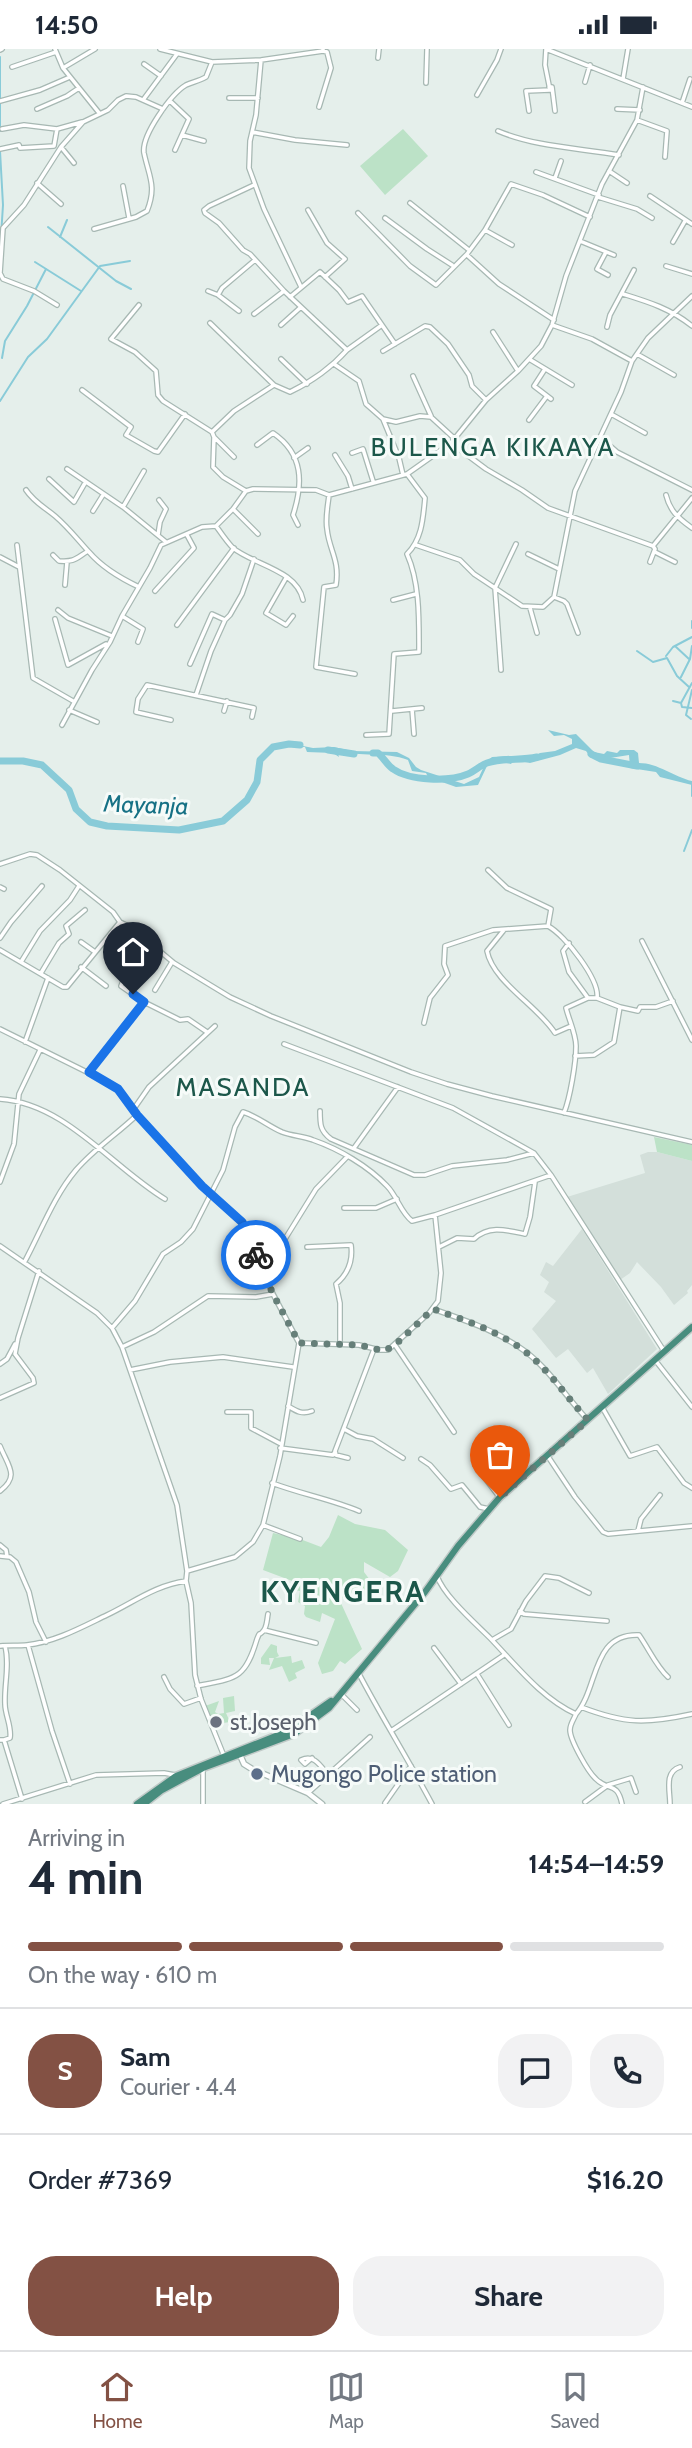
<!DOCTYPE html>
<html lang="en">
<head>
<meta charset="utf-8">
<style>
	body { margin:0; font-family:Cabin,sans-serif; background:#f2f2f3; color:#1f2937; height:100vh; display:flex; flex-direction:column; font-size:26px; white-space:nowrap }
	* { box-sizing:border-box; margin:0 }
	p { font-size:23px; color:#747a83 }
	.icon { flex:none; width:38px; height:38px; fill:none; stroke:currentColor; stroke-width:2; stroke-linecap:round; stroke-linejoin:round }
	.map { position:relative; height:1755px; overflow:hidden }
	.sheet { display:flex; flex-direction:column; background:#fff; flex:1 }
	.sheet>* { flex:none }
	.pin { position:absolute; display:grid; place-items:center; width:60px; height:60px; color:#fff; margin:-72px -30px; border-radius:50% 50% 50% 0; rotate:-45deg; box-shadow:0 0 7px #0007 }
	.pin .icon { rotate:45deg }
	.courier { position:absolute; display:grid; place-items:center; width:70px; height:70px; margin:-35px; border:5px solid #1a73e8; border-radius:50%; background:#fff; color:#222; box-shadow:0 2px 9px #0007 }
	.overview em { font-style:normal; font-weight:700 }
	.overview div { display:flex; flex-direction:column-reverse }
	.overview { display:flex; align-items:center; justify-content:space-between; height:119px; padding:0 28px }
	h1 { font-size:46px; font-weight:700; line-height:52px }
	.bar { display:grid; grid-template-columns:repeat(4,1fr); gap:10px 7px; align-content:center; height:84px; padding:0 28px }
	.bar i { height:9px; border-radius:5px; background:#e0e1e3 }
	.bar .current { background:#835144 }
	.bar p { grid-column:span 4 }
	.line { display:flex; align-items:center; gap:18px; padding:0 28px; border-top:2px solid #e0e1e3 }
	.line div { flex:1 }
	.round { display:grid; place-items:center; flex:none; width:74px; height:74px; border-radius:28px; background:#f2f2f3 }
	.button { display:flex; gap:14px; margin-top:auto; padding:14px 28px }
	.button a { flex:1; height:80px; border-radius:28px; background:#835144; color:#fff; font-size:28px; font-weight:700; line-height:80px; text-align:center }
	.button a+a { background:#f2f2f3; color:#1f2937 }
	.status { display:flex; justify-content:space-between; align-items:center; height:49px; padding:0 35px; background:#fff; direction:ltr }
	.status svg { height:19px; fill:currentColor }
	.tab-bar { display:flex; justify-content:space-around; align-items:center; height:98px; border-top:2px solid #e0e1e3; background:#fff; font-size:19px; color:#747a83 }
	.tab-bar a { display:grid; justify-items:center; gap:4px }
	.tab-bar .current { color:#835144 }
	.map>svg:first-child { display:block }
</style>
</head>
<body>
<div class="status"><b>14:50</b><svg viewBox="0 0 49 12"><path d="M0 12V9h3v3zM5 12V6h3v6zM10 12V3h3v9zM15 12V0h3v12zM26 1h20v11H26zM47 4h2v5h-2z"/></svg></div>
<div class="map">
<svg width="692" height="1755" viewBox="0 0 692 1755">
	<rect width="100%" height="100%" fill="#e5efeb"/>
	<path fill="#d3dfda" d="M648 1103H657L692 1112V1236L687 1242 688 1244 674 1256 661 1238 637 1213 630 1224 620 1231 567 1148 645 1124 640 1106Z
		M582 1180 657 1300 608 1345 593 1319 587 1324 568 1300 556 1309 532 1280 556 1252 544 1243 549 1233 540 1226 546 1213 553 1217Z"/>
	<path fill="#bce2c7" d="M403 80 428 107 385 146 360 117Z
		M654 1088 692 1096V1112L657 1103Z
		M338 1466 355 1475 385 1481 408 1501 398 1522 390 1528 364 1513V1523L373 1535 363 1549 347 1543 340 1552 362 1600 345 1615 340 1612 333 1622 322 1625 318 1614 335 1570 322 1564 320 1573 306 1568 304 1565 305 1557 298 1553 300 1542 293 1541 295 1533 263 1521 273 1484 300 1490 321 1498 329 1488Z
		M271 1595 277 1597V1603L279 1607 275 1609 291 1607 292 1614 302 1611 305 1619 295 1624 297 1629 289 1633 282 1617 269 1621 274 1609H269L270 1616 261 1615V1609Z
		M234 1647 235 1662 226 1664 230 1673 216 1675 210 1672 205 1657 219 1652 215 1663 218 1665 224 1664 223 1649Z"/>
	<path fill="#89cbd8" d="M548 681 569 686 576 685 594 703 604 705 607 702 617 704 620 701H634L638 704 639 714C658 714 674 728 692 732V736L660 728 656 723 630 719 629 706 610 709H591L586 702 576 699 560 706 530 714 514 711 511 715 492 711 487 717 478 736 456 738 428 728 426 724 412 722 408 711C385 702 361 709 337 701L339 708 333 704 307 703 305 698H298L293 695 313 699 334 698 352 702 397 703 409 709 416 718 421 721 464 735 479 728 486 713 492 708 512 707 525 711 540 704 555 702 572 695V690L564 686 554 687Z"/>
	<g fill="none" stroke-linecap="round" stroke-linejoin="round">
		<path stroke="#89cbd8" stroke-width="2" d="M0 8V82
			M0 102 3 156 1 187
			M48 178 116 232 131 240
			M60 188 67 171
			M35 213 81 242
			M2 309 5 292 27 257 46 220
			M0 352 28 308 47 290 100 217 130 212
			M692 572V579
			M675 597 689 610
			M637 602 653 613 667 609 677 627 689 638
			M666 607 673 598 692 588
			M681 628 690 610 692 597
			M673 652 681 654 682 658 692 659
			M681 654 692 634
			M691 670 686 666 692 641
			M692 735V747
			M684 802 692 781"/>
		<path stroke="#89cbd8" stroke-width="7" d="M328 701 354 705
			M373 704H378C383 708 387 716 393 720 410 732 449 733 468 725 475 722 481 716 487 714 504 708 521 712 537 708
			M591 705 601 710 637 717
			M0 712H23L42 716 69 741 76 760 90 773 107 777 179 781 223 772 247 751 257 733 260 711 273 698 289 695 300 696"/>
		<g stroke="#a7b8b3" stroke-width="6">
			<path id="minor" d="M55 0 63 19 100 65
				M160 0 212 13 261 11 323 2V0
				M546 0 692 58
				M0 1 2 0
				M378 9 379 0
				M261 11 256 66 250 92 249 119 264 160 301 238
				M144 15 161 27
				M12 18 56 3
				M63 19 95 0
				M623 30 628 0
				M585 33 590 16
				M426 34 427 0
				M549 38H552L555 62
				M477 46 497 11 501 0
				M229 49H258
				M143 51 177 5
				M0 52 40 41 70 28
				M170 52 189 70 175 101
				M682 54 690 30
				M319 58 331 19 327 3 323 2
				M37 60 67 47 79 39
				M617 60 640 61
				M529 62 526 42 550 41 545 16 546 0
				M637 71 667 82 665 108
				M2 80 24 76 57 80 82 73
				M498 82C536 98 579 99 619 106
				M252 83 295 91 347 96
				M182 86 204 92
				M61 98 74 114
				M0 100 19 96 20 99 54 97 57 80
				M609 122 627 134
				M536 123 599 146
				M555 129 561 112
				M37 134 61 155
				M123 137 129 169
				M650 147 692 175
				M598 148 637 160 652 169
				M410 154 469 201
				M308 161 327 194 345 210 325 228
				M358 164 410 217 436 236 467 205 485 181 511 135 543 146 590 168
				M385 169 427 200 452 216
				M94 180 136 168 147 162C157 137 149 128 144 104 141 87 171 45 186 36 192 33 199 32 206 28L212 13
				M485 181 512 196
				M580 192 614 206
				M673 193 685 172
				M606 203 597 220 608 226
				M467 206 499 235 554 271
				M666 217 692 225
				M208 242 218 246 239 262
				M623 245C649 253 671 260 692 277
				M218 246 222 239 255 211
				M290 248 320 223 339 241 348 253 362 247 395 295
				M57 256 34 242 3 230 0 224 3 179 24 156 61 98 83 73 108 61 118 51 126 47 136 48 163 60
				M139 256 111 290 135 303 156 322 158 346 163 352 212 383 214 388 213 418 223 428 246 442
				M254 265 284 242
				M210 274 274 336
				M281 276 301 258
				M552 276 592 290 632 312
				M607 278 610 266 634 221
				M493 283 518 322
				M347 301 382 276
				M383 302 425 277 430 278 448 295 469 326 472 337 486 351
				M637 305 674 326
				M281 310 307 335
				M529 310 572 336
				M334 315 359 332 366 355 383 370 396 373 420 367 431 368 455 390
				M545 320 534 337 551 350
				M413 327 431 367
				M82 341 131 378 126 386 154 402 158 403 185 365
				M611 365 645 384
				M383 370 399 409 403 426
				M529 371 547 347
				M212 383 234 362 274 336 290 343C313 332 330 320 347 301L284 242 250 205 243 201 219 174 205 164 204 161 209 157 254 136
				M214 388 234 408
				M600 388 617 403 692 441
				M451 394 486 420 522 441 548 459 653 497
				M257 396 273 384C304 405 303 435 293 466L298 476
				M352 404 363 400 373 432
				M335 406 348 427 352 440
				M294 409 308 399
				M67 420 123 458 166 493
				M49 430 74 453 85 434
				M26 441C34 453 44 458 55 467 68 478 78 491 89 503 101 517 122 530 139 538
				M329 446C328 456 325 469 327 480 329 501 340 511 336 536L324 538 316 618 355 625
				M666 446C670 462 678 469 692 479
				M123 458 144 422
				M233 460 258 485
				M93 462 103 446
				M216 477C221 484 227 493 233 499 254 516 297 521 303 551
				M158 486 160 473 166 460 159 451
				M17 496 33 629 73 652
				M416 496 460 511 474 525 522 557 543 558 554 548 575 442 621 343 632 312 648 289 692 247
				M655 503 675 513
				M528 505 559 520
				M53 506 59 512C75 513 75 510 88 502
				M0 508 19 518
				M650 513 655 500 653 497 692 449
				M286 529 266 564 286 576 293 567
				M65 536 67 513
				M155 542 194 499 187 486
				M554 548 564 552 567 555 578 584
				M393 551 416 545
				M530 559 537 584
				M58 561 68 569 112 587
				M122 567 143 580 138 593
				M55 570 68 616 106 595
				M177 576 234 499
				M190 615 212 565 225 571
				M501 621 495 539 516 495
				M196 646 211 602 225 571 230 566 242 545 254 510
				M412 660 414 685
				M69 661 97 673
				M224 662 227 652
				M392 662 422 659
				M171 671 136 663 138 650 147 636 254 659 252 668
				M62 676 92 621 110 593 122 567 150 519 161 496 202 478 216 477 233 460 246 442 253 440 316 441 329 446 407 425 451 394 486 351 518 322 541 297 552 276 566 227 602 135 637 71 643 38
				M366 686 389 685 394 605 419 603C419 571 420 534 407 505 422 490 423 470 425 449L407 425
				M0 815 30 805 37 806 60 821 113 863 120 873 132 879 174 914 230 948 271 967 411 1023 447 1035 492 1047 692 1093
				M0 838 4 840
				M548 877C565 886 600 931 597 949H588L569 923 563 902 569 894
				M504 881 487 902C493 933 538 957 555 984L571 977
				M0 889 11 873 42 837
				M642 892 692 991
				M81 893 95 903
				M155 899 141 910 142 916 123 932 121 937 144 953 180 971 188 970 207 983
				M0 901 63 938H67L120 873
				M21 913 40 882 70 851 79 837
				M81 918 106 937
				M41 924 59 894 69 885 66 877 85 861
				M155 941 172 913
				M620 958 638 962 640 958H656L673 952
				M424 974 430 949 448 926 444 915 445 897 493 881 548 877 551 860 507 839 488 821
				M0 980 113 1036 137 1066 202 1137 241 1173 256 1207 266 1208 280 1198 316 1140 347 1108
				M25 993 48 929
				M284 995 453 1059 534 1104
				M575 1007 594 1006 614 993 620 958 597 949
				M89 1023 144 954
				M0 1050C65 1054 112 1118 165 1150
				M133 1061 149 1038 215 977
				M320 1062C320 1075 320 1082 331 1090L414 1126H425L452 1117 507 1111 534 1104 551 1126 664 1302
				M564 1064C570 1049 576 1014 576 997 576 985 569 971 566 959L588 949
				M354 1099 398 1038
				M0 1133 14 1095 19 1045 40 1001
				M344 1159H376L397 1150
				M0 1197 97 1264 112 1279 122 1298 177 1456 187 1522 186 1532 191 1554 195 1626 201 1650 224 1707
				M307 1198 351 1196C353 1211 348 1225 336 1235L340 1254V1295
				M439 1198 457 1189 474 1190C489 1176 506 1181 525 1185L530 1168 535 1133
				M25 1212C41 1182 54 1147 76 1121 94 1100 117 1085 137 1066
				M433 1260C462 1270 494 1281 519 1298 547 1316 565 1347 587 1370
				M112 1279 135 1252 163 1205 181 1193 193 1180 223 1121 235 1078 243 1063C257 1067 268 1077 282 1083 292 1087 303 1087 313 1091 339 1100 368 1117 387 1137 397 1147 401 1164 412 1172L435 1166
				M300 1294 359 1296 380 1301H388L429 1264 438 1252 441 1224 435 1166 551 1126
				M395 1296 454 1383
				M122 1298 154 1283 208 1247 256 1248 273 1245
				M655 1311 692 1358
				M0 1315 7 1310 15 1295
				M130 1321 170 1313 223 1308 293 1318
				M0 1349 34 1334 33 1329 15 1305 18 1289 39 1222
				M288 1357C296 1362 302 1366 312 1362
				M602 1358 630 1407 657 1398 684 1434 692 1439
				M227 1363H251V1379L281 1395
				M344 1380 357 1387 373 1390 403 1409
				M0 1397C8 1417 20 1427 0 1442
				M280 1399 333 1406 335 1403
				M547 1406 575 1448 603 1483 608 1485 692 1477
				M348 1409 336 1406 335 1402 374 1300
				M421 1410 430 1416 451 1440 462 1436 480 1458 489 1460
				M475 1416 500 1449
				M272 1434C301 1445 330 1450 359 1462
				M263 1476 300 1490
				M638 1482 641 1470 660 1446
				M0 1496 6 1501 7 1507
				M0 1507 10 1508 16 1513 29 1543 36 1573 46 1593
				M187 1522 235 1508 253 1493 263 1476 280 1407 299 1294 273 1245 256 1207
				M437 1527C444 1547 475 1574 490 1589 516 1616 541 1649 576 1665 574 1670 570 1675 570 1681 570 1691 588 1723 596 1730 609 1743 617 1732 622 1755
				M520 1562 524 1565 607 1572
				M264 1581 316 1594
				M492 1591 511 1580 526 1552 545 1527 559 1529 589 1544
				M28 1596 52 1682 70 1735
				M0 1597C9 1596 18 1597 27 1596 55 1593 82 1578 107 1566 134 1553 156 1536 186 1532
				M434 1599 461 1635
				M358 1623C381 1667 408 1710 432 1755
				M477 1625 509 1676
				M164 1628 170 1640 184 1655 201 1649
				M197 1637C237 1629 245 1630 257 1590 261 1580 258 1589 264 1581 267 1577 267 1570 268 1565
				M341 1645 357 1661
				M581 1658C625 1675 646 1675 692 1665
				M576 1665C599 1639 591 1584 639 1586 649 1600 656 1617 668 1628
				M391 1682 504 1606
				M0 1691H4L22 1750
				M4 1691 10 1689C12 1678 5 1666 5 1655 4 1635 10 1616 5 1597
				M312 1709 305 1715 301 1711C314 1705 320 1716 328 1726
				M308 1744 370 1688
				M585 1753 608 1736 631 1729 636 1743
				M385 1754 411 1717
				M3 1755 96 1726 164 1724 175 1726
				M203 1755V1719
				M670 1755C670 1741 664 1723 680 1718"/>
		</g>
		<g stroke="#a7b8b3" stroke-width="7">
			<path id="tertiary" d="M240 1706 244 1715 252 1720 308 1744 322 1755"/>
		</g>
		<g stroke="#c1cac8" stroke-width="9">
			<path id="trunk" d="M137 1755 176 1727 288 1682 331 1652
				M144 1755 162 1741 203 1719 294 1685 329 1659 425 1543 458 1497 500 1448 692 1278"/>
		</g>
		<use href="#minor" stroke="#fff" stroke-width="3.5"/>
		<use href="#tertiary" stroke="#fff" stroke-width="4.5"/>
		<use href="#trunk" stroke="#488d7e" stroke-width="6"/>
	</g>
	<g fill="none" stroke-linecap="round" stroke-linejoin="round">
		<path stroke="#667f79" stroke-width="7" stroke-dasharray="0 12.6" d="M256 1206 273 1245 299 1294 359 1296 384 1302 395 1296 433 1260C468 1272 507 1285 534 1310 554 1328 569 1351 588 1371L500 1448"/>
		<path stroke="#1a73e8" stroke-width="9" d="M133 945 144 953 89 1023 118 1040 137 1066 202 1137 242 1173 256 1206"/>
	</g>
	<circle fill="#6b7280" stroke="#f6fbf9" stroke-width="2.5" cx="216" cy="1673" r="7"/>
	<circle fill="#5c6f8a" stroke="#f6fbf9" stroke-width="2.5" cx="257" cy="1725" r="7"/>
	<g text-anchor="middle" stroke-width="6" stroke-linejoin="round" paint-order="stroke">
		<g font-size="23" fill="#5b616d" stroke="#f6fbf9" text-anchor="start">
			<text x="230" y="1681">st.Joseph</text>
		</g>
		<g font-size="23" fill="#4e5e75" stroke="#f6fbf9" text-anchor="start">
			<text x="271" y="1733">Mugongo Police station</text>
		</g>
		<g font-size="24" font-style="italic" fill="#167185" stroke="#f6fbf9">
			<text transform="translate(146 756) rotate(2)" y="8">Mayanja</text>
		</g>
		<g font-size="26" letter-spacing="2" fill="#1c574a" stroke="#f6fbf9">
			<text x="493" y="407">BULENGA KIKAAYA</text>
			<text x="243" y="1047">MASANDA</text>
		</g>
		<g font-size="30" font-weight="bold" letter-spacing="2" fill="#1c574a" stroke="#f6fbf9">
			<text x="343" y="1553">KYENGERA</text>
		</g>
	</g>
</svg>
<div class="pin" style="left:500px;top:1448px;background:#ea580c"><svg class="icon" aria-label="bag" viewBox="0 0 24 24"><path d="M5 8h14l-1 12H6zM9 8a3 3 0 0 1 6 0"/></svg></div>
<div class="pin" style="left:133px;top:945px;background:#1f2937"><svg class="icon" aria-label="home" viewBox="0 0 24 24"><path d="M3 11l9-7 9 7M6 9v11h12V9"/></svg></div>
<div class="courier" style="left:256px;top:1206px"><svg class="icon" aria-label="bike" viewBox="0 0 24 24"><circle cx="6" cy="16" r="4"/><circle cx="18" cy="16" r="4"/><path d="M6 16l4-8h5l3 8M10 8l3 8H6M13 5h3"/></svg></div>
</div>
<section class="sheet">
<div class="overview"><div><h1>4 min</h1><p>Arriving in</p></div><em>14:54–14:59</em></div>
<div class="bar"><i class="current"></i><i class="current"></i><i class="current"></i><i></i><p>On the way · 610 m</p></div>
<div class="line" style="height:126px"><b class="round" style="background:#835144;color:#fff">S</b><div><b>Sam</b><p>Courier · 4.4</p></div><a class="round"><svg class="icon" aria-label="chat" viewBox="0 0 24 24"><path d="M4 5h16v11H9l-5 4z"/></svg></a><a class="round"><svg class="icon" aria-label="phone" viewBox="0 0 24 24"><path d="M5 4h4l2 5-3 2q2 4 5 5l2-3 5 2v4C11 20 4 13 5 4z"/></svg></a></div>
<div class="line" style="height:91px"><div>Order #7369</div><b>$16.20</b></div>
<div class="button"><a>Help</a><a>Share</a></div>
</section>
<nav class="tab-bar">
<a class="current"><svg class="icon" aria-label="home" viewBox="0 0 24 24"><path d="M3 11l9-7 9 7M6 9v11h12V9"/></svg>Home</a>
<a><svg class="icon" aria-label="map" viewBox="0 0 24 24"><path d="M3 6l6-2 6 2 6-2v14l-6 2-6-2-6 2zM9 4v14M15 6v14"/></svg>Map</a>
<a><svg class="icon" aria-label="saved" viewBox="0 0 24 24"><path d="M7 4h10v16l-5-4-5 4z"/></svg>Saved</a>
</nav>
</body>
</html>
